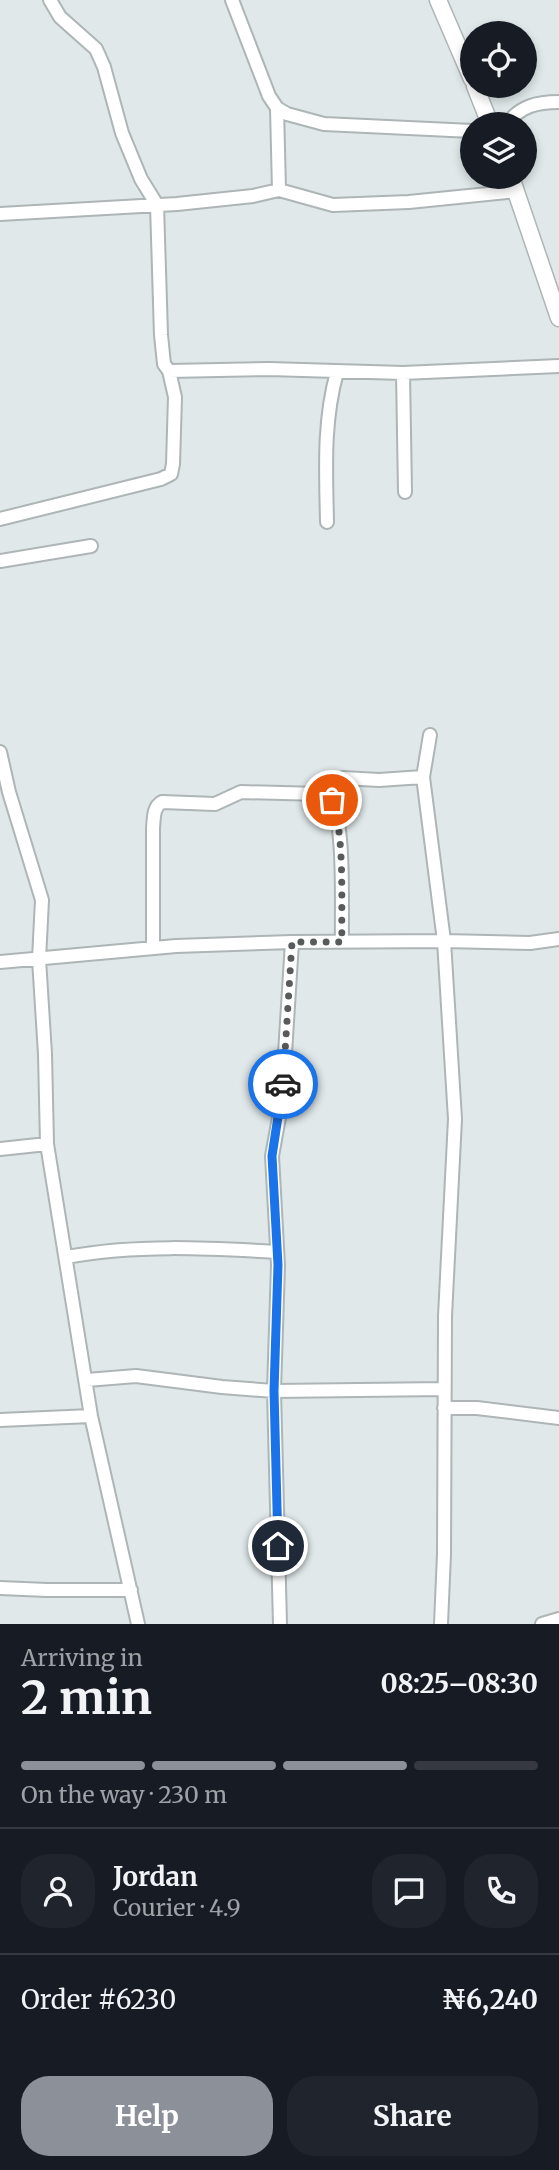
<!DOCTYPE html>
<html lang="en">
<head>
<meta charset="utf-8">
<style>
	body { margin:0; font-family:Merriweather,serif; background:#20242c; color:#f1f3f6; height:100vh; display:flex; flex-direction:column; font-size:26px; white-space:nowrap }
	* { box-sizing:border-box; margin:0 }
	p { font-size:23px; color:#9ea1a6 }
	.icon { flex:none; width:38px; height:38px; fill:none; stroke:currentColor; stroke-width:2; stroke-linecap:round; stroke-linejoin:round }
	.map { position:relative; height:1624px; overflow:hidden }
	.sheet { display:flex; flex-direction:column; background:#171b24; flex:1 }
	.sheet>* { flex:none }
	.controls { position:absolute; left:460px; top:21px; display:grid; gap:14px }
	.controls a { display:grid; place-items:center; width:77px; height:77px; border-radius:50%; background:#171b24; box-shadow:0 4px 10px #0003; font-size:35px }
	.pin { position:absolute; display:grid; place-items:center; width:60px; height:60px; color:#fff; margin:-30px; border:4px solid #fff; border-radius:50%; box-shadow:0 2px 7px #0007 }
	.courier { position:absolute; display:grid; place-items:center; width:70px; height:70px; margin:-35px; border:5px solid #1a73e8; border-radius:50%; background:#fff; color:#222; box-shadow:0 2px 9px #0007 }
	.head em { font-style:normal; font-weight:700 }
	.head div { display:flex; flex-direction:column-reverse }
	.head { display:flex; align-items:center; justify-content:space-between; height:119px; padding:0 21px }
	h1 { font-size:46px; font-weight:700; line-height:52px }
	.bar { display:grid; grid-template-columns:repeat(4,1fr); gap:10px 7px; align-content:center; height:84px; padding:0 21px }
	.bar i { height:9px; border-radius:5px; background:#363941 }
	.bar .current { background:#8c9099 }
	.bar p { grid-column:span 4 }
	.line { display:flex; align-items:center; gap:18px; padding:0 21px; border-top:2px solid #363941 }
	.line div { flex:1 }
	.round { display:grid; place-items:center; flex:none; width:74px; height:74px; border-radius:28px; background:#20242c }
	.primary-button { display:flex; gap:14px; margin-top:auto; padding:14px 21px }
	.primary-button a { flex:1; height:80px; border-radius:28px; background:#8c9099; color:#fff; font-size:28px; font-weight:700; line-height:80px; text-align:center }
	.primary-button a+a { background:#20242c; color:#f1f3f6 }
	.map>svg:first-child { display:block }
</style>
</head>
<body>
<div class="map">
<svg width="559" height="1624" viewBox="0 0 559 1624">
	<rect width="100%" height="100%" fill="#e0e8e9"/>
	<g fill="none" stroke-linecap="round" stroke-linejoin="round">
		<g stroke="#aeb5b6" stroke-width="16">
			<path id="minor" d="M232 0 269 96 277 108 287 114 324 124 472 131
				M277 108 279 190
				M507 124C520 106 537 102 559 102
				M0 214 177 204 253 196 279 190 333 205 409 202 517 191
				M169 371 269 369 403 373 559 366
				M403 373 405 492
				M0 519 161 479 171 474 173 464 175 397 169 371 164 364 161 335 157 205 141 179 122 133 104 67 96 49 60 17 50 0
				M327 522C326 471 323 422 337 372
				M0 561 91 546
				M430 735 423 777 444 941 455 1119 445 1316 444 1554 441 1624
				M0 752 9 792 42 900 39 959 45 1054 47 1144 91 1416 138 1624
				M329 796 337 780 343 778 379 780 423 777
				M153 948V828C154 818 153 807 162 802L215 804 241 792 320 794 329 796C346 818 341 910 342 942
				M0 962 176 946 292 942 444 941 530 943 559 939
				M0 1149 47 1144
				M66 1257C136 1244 206 1248 277 1252
				M87 1380 136 1376 222 1387 274 1391 444 1389
				M444 1408H477L559 1418
				M0 1420 91 1416
				M0 1588 47 1590H131
				M280 1624 274 1391 278 1265 272 1156 282 1101 292 942
				M542 1624 559 1619"/>
		</g>
		<g stroke="#aeb5b6" stroke-width="19">
			<path id="tertiary" d="M438 0 472 79
				M475 86 490 124
				M511 177 559 318"/>
		</g>
		<use href="#minor" stroke="#fff" stroke-width="12"/>
		<use href="#tertiary" stroke="#fff" stroke-width="16"/>
	</g>
	<g fill="none" stroke-linecap="round" stroke-linejoin="round">
		<path stroke="#575b5b" stroke-width="7" stroke-dasharray="0 12.6" d="M283 1084 292 942H342C341 906 345 832 332 800"/>
		<path stroke="#1a73e8" stroke-width="9" d="M278 1546 274 1391 278 1265 272 1156 283 1084"/>
	</g>
</svg>
<div class="controls">
<a><svg class="icon" aria-label="locate" viewBox="0 0 24 24"><circle cx="12" cy="12" r="6"/><path d="M12 2v4M12 18v4M2 12h4M18 12h4"/></svg></a>
<a><svg class="icon" aria-label="layers" viewBox="0 0 24 24"><path d="M12 4l9 5-9 5-9-5zM3 14l9 5 9-5"/></svg></a>
</div>
<div class="pin" style="left:332px;top:800px;background:#ea580c"><svg class="icon" aria-label="bag" viewBox="0 0 24 24"><path d="M5 8h14l-1 12H6zM9 8a3 3 0 0 1 6 0"/></svg></div>
<div class="pin" style="left:278px;top:1546px;background:#1f2937"><svg class="icon" aria-label="home" viewBox="0 0 24 24"><path d="M3 11l9-7 9 7M6 9v11h12V9"/></svg></div>
<div class="courier" style="left:283px;top:1084px"><svg class="icon" aria-label="car" viewBox="0 0 24 24"><path d="M5 17H2v-5l4-1 3-4h7l3 4 3 1v5h-3M9 17h6M6 11h13"/><circle cx="7" cy="17" r="2"/><circle cx="17" cy="17" r="2"/></svg></div>
</div>
<section class="sheet">
<div class="head"><div><h1>2 min</h1><p>Arriving in</p></div><em>08:25–08:30</em></div>
<div class="bar"><i class="current"></i><i class="current"></i><i class="current"></i><i></i><p>On the way · 230 m</p></div>
<div class="line" style="height:126px"><a class="round"><svg class="icon" aria-label="person" viewBox="0 0 24 24"><circle cx="12" cy="8" r="4"/><path d="M4 21q1-7 8-7t8 7"/></svg></a><div><b>Jordan</b><p>Courier · 4.9</p></div><a class="round"><svg class="icon" aria-label="chat" viewBox="0 0 24 24"><path d="M4 5h16v11H9l-5 4z"/></svg></a><a class="round"><svg class="icon" aria-label="phone" viewBox="0 0 24 24"><path d="M5 4h4l2 5-3 2q2 4 5 5l2-3 5 2v4C11 20 4 13 5 4z"/></svg></a></div>
<div class="line" style="height:91px"><div>Order #6230</div><b>₦6,240</b></div>
<div class="primary-button"><a>Help</a><a>Share</a></div>
</section>
</body>
</html>
